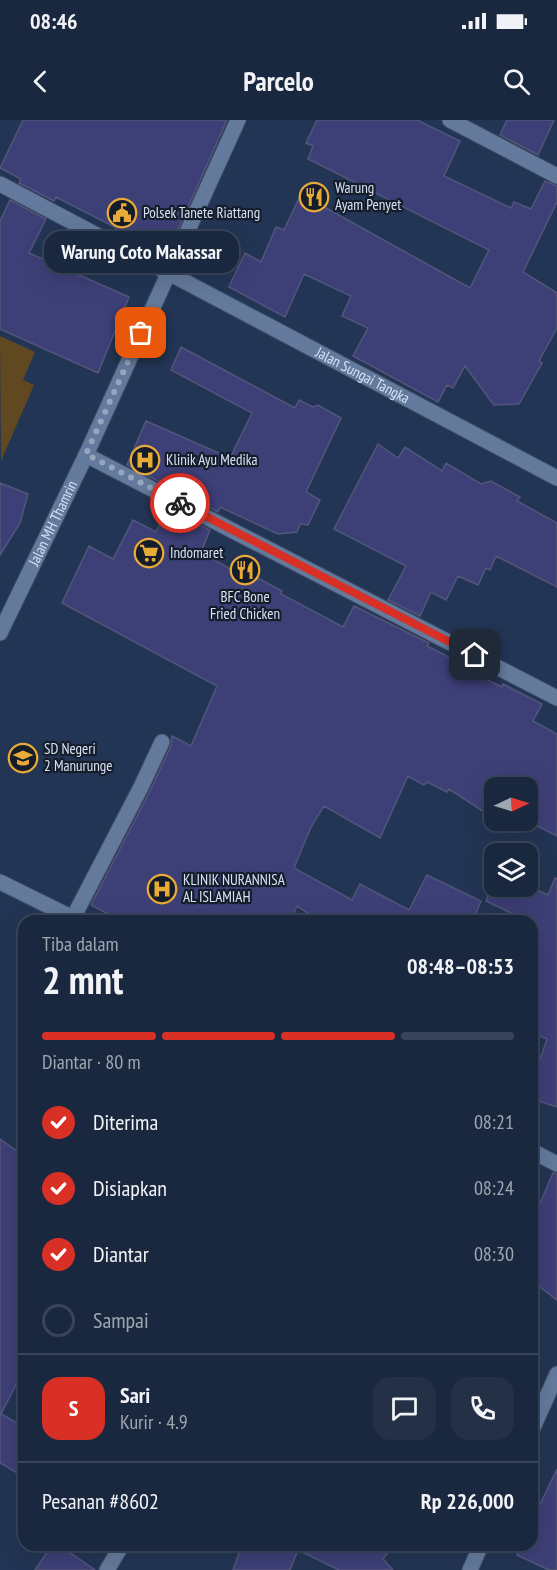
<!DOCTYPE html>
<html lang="id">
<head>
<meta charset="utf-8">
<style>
	body { margin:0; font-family:"PT Sans Narrow",sans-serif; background:#233046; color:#f1f3f6; height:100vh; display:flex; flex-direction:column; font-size:22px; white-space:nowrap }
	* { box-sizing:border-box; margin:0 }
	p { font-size:20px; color:#9fa6b0 }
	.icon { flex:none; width:33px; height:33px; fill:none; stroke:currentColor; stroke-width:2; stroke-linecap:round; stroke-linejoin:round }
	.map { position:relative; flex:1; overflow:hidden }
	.details { position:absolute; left:18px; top:795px; width:520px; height:636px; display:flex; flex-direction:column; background:#1a283f; border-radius:18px; box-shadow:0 6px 24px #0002,0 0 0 2px #384459 }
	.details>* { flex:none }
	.needle { width:39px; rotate:86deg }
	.buttons { position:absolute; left:484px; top:657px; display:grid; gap:12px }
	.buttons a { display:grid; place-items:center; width:54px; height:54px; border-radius:12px; background:#1a283f; box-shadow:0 6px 24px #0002,0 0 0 2px #384459; font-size:30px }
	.pin { position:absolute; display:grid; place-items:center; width:51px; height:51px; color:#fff; margin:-26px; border-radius:12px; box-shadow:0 3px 9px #0006 }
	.courier { position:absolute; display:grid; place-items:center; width:60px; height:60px; margin:-30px; border:4px solid #d93025; border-radius:50%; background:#fff; color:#222; box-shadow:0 2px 8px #0007 }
	.bubble { position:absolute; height:42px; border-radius:18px; background:#1a283f; box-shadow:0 6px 24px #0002,0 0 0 2px #384459; font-size:20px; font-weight:600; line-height:42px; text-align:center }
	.overview em { font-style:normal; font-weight:600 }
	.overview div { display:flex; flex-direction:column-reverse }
	.overview { display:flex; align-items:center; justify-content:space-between; height:102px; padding:0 24px }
	h1 { font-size:39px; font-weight:600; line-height:45px }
	.bar { display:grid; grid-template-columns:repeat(4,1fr); gap:9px 6px; align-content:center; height:72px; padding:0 24px }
	.bar i { height:8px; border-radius:4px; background:#384459 }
	.bar .on { background:#d93025 }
	.bar p { grid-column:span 4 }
	.line { display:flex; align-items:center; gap:15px; padding:0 24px; border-top:2px solid #384459 }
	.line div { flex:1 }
	.round { display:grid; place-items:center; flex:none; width:63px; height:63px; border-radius:18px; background:#233046 }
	ol { padding:0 24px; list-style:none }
	li { display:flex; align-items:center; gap:18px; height:66px }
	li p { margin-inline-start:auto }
	li .icon { padding:6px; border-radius:50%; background:#d93025; color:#fff; stroke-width:4 }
	li:last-child { color:#9fa6b0 }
	li i { width:33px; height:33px; border:3px solid #384459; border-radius:50% }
	.status { display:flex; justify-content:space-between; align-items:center; height:42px; padding:0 30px; background:#1a283f; direction:ltr }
	.status svg { height:16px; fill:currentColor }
	header { display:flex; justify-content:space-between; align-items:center; height:78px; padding:0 24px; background:#1a283f; font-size:27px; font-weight:600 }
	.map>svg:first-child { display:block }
</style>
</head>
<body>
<div class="status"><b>08:46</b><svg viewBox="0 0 49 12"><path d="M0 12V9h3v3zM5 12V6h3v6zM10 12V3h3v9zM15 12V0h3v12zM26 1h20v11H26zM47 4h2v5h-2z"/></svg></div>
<header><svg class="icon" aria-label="back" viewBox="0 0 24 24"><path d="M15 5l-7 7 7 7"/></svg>Parcelo<svg class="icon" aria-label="search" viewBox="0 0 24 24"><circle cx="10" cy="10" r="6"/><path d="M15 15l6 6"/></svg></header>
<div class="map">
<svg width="557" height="1450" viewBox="0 0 557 1450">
	<rect width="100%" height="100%" fill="#233554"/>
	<path fill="#604921" d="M0 216 35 232 23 260 34 265 1 341Z"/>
	<path fill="#3d3f77" stroke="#53567b" stroke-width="1.5" d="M23 0H227L167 134 56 77 54 81 19 63 21 59 0 48Z
		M317 0H417L460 21 444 56 511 88 514 82 531 89 545 61 557 66V82L523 152 557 173V208L539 241 542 243 519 284 494 285 465 246 453 268 447 265 438 282 353 236 368 208 342 196 351 176 304 154 285 197 229 167 245 133 261 142 276 107 284 110 301 74 470 168 489 130 308 39 313 26 306 23Z
		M507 0H554L538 35 500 15Z
		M10 80 46 99 29 133 129 177 98 253 0 209V101Z
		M181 227 295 288 299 280 313 287 318 285 341 298 306 372 320 380 308 405 300 404 297 412 278 414 220 387 218 392 127 345 146 301 230 338 252 293 171 250Z
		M378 324 398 338 405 327 442 351 446 343 481 364 491 361 520 377 517 381 557 403V467L496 436 490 450 486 448 478 465 458 456 446 480 431 472 420 496 388 480 406 446 334 409Z
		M0 363 28 374 20 403 0 435Z
		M167 388 210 410 201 432 242 456 245 451 282 471 281 474 343 507 354 486 429 523 427 526 467 546 465 549 502 567 503 564 542 584 533 601 557 614V716L525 700H528V668H495V699L449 669 447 672 427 662 424 665 408 656 380 718 324 686 311 707 294 748 352 780 360 764 409 790 427 755 481 781 473 801H320L297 786 290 801H121L91 785 150 671 171 626 172 616 191 626 217 566 62 483 89 426 113 439 133 400 156 412Z
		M495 757V766H528L548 775 555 758H557V987L532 979V962L547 919 532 913V817L537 806 532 804V801H527L486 781Z
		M0 1019 24 1036V1249L1 1294 24 1307V1357L0 1343Z
		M553 1053 557 1054V1180L532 1161V1102Z
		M557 1349V1450H549L517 1435 521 1425H532V1401Z
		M52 1425H59L95 1450H35Z
		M242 1425H394L383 1439 393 1450H339L298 1430 290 1450H233Z"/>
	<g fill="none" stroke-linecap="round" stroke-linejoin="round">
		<g stroke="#404f69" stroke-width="17">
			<path id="lane" d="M73 798 141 667 162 622"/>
		</g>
		<g stroke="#404f69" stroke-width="17">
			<g id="street">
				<path d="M450 0 557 56"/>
				<path id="s1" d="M0 64 557 358"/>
				<path d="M86 335 557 578"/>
				<path d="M532 1310 557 1254"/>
				<path d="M107 1450 122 1425"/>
				<path d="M470 1450 481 1425"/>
			</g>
		</g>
		<g stroke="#404f69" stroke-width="17">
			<g id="secondary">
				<path id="s2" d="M0 513 86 335 238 0"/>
				<path d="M0 762 79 801"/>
				<path d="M532 1031 557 1044"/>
			</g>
		</g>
		<use href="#lane" stroke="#647a9c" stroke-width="15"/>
		<use href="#street" stroke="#647a9c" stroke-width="15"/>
		<use href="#secondary" stroke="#647a9c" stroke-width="15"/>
	</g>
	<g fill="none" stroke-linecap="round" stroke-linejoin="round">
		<path stroke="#97a5bd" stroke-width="6" stroke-dasharray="0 10.8" d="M141 213 86 334 180 383"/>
		<path stroke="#d93025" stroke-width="8" d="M180 383 475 535"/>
	</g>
	<defs>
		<g id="restaurant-ring" transform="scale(1.5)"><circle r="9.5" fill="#151d2b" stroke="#e8ab37" stroke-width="1.5"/><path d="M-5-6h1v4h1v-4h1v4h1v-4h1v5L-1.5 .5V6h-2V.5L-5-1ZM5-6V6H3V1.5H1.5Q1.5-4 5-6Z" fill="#e8ab37"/></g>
		<g id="civic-ring" transform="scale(1.5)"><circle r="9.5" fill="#151d2b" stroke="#e8ab37" stroke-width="1.5"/><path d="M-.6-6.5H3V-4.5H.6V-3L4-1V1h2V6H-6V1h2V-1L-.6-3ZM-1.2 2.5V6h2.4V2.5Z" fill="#e8ab37"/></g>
		<g id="hospital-ring" transform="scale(1.5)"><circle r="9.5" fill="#151d2b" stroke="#e8ab37" stroke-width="1.5"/><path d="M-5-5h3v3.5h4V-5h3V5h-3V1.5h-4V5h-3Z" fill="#e8ab37"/></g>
		<g id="supermarket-ring" transform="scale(1.5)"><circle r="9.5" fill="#151d2b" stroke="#e8ab37" stroke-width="1.5"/><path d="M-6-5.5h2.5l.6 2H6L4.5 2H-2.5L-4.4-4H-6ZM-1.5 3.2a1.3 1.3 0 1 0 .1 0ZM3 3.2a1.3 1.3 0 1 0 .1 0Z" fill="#e8ab37"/></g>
		<g id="school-ring" transform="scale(1.5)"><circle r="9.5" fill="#151d2b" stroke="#e8ab37" stroke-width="1.5"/><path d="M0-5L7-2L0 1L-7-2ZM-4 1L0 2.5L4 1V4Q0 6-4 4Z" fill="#e8ab37"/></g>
	</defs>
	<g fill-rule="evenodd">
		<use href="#restaurant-ring" x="314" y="77"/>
		<use href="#civic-ring" x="122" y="93"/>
		<use href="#hospital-ring" x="145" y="340"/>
		<use href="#supermarket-ring" x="149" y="433"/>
		<use href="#restaurant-ring" x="245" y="450"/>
		<use href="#school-ring" x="23" y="638"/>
		<use href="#hospital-ring" x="162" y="769"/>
	</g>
	<g text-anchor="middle" stroke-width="4.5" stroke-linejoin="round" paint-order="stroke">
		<g font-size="15" fill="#d6e2f6" stroke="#151d2b" text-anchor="start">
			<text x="335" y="73">Warung<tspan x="335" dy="17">Ayam Penyet</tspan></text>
			<text x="143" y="98">Polsek Tanete Riattang</text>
			<text x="166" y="345">Klinik Ayu Medika</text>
			<text x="170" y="438">Indomaret</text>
			<text x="245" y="482" text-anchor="middle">BFC Bone<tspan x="245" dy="17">Fried Chicken</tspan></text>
			<text x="44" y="634">SD Negeri<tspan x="44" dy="17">2 Manurunge</tspan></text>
			<text x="183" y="765">KLINIK NURANNISA<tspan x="183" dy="17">AL ISLAMIAH</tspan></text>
		</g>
		<g font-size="15" fill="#d6e2f6" stroke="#151d2b">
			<text dy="5" stroke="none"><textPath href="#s1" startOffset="410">Jalan Sungai Tangka</textPath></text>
			<text dy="5" stroke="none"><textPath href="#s2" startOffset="122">Jalan MH Thamrin</textPath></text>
		</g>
	</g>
</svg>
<div class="buttons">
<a><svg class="needle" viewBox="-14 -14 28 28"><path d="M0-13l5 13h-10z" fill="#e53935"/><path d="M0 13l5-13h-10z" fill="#9fa6b0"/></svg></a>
<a><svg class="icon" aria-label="layers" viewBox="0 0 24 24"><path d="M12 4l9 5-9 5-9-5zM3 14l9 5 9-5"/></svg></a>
</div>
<div class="pin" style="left:141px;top:213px;background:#ea580c"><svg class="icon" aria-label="bag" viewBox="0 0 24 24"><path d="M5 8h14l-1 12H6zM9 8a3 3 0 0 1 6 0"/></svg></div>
<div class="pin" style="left:475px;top:535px;background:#1f2937"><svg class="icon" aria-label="home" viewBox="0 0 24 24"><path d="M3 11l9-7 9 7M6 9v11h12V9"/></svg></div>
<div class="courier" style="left:180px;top:383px"><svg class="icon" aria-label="bike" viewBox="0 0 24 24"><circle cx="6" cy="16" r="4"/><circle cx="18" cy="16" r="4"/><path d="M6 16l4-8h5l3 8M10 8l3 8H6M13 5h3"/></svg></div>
<div class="bubble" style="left:44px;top:111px;width:195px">Warung Coto Makassar</div>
<section class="details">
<div class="overview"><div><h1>2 mnt</h1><p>Tiba dalam</p></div><em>08:48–08:53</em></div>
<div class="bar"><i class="on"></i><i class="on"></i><i class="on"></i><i></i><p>Diantar · 80 m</p></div>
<ol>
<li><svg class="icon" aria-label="check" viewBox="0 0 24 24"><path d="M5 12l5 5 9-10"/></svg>Diterima<p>08:21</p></li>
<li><svg class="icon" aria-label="check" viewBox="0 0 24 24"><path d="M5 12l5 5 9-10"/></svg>Disiapkan<p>08:24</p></li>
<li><svg class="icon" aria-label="check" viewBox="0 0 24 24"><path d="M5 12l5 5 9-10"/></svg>Diantar<p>08:30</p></li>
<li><i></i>Sampai</li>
</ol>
<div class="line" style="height:108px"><b class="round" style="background:#d93025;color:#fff">S</b><div><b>Sari</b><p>Kurir · 4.9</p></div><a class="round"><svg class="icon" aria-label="chat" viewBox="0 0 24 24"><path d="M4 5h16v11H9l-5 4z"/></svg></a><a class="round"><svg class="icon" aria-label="phone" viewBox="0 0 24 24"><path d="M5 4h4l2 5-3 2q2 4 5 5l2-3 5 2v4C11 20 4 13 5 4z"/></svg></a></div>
<div class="line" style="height:78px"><div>Pesanan #8602</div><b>Rp 226,000</b></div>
</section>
</div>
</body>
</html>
